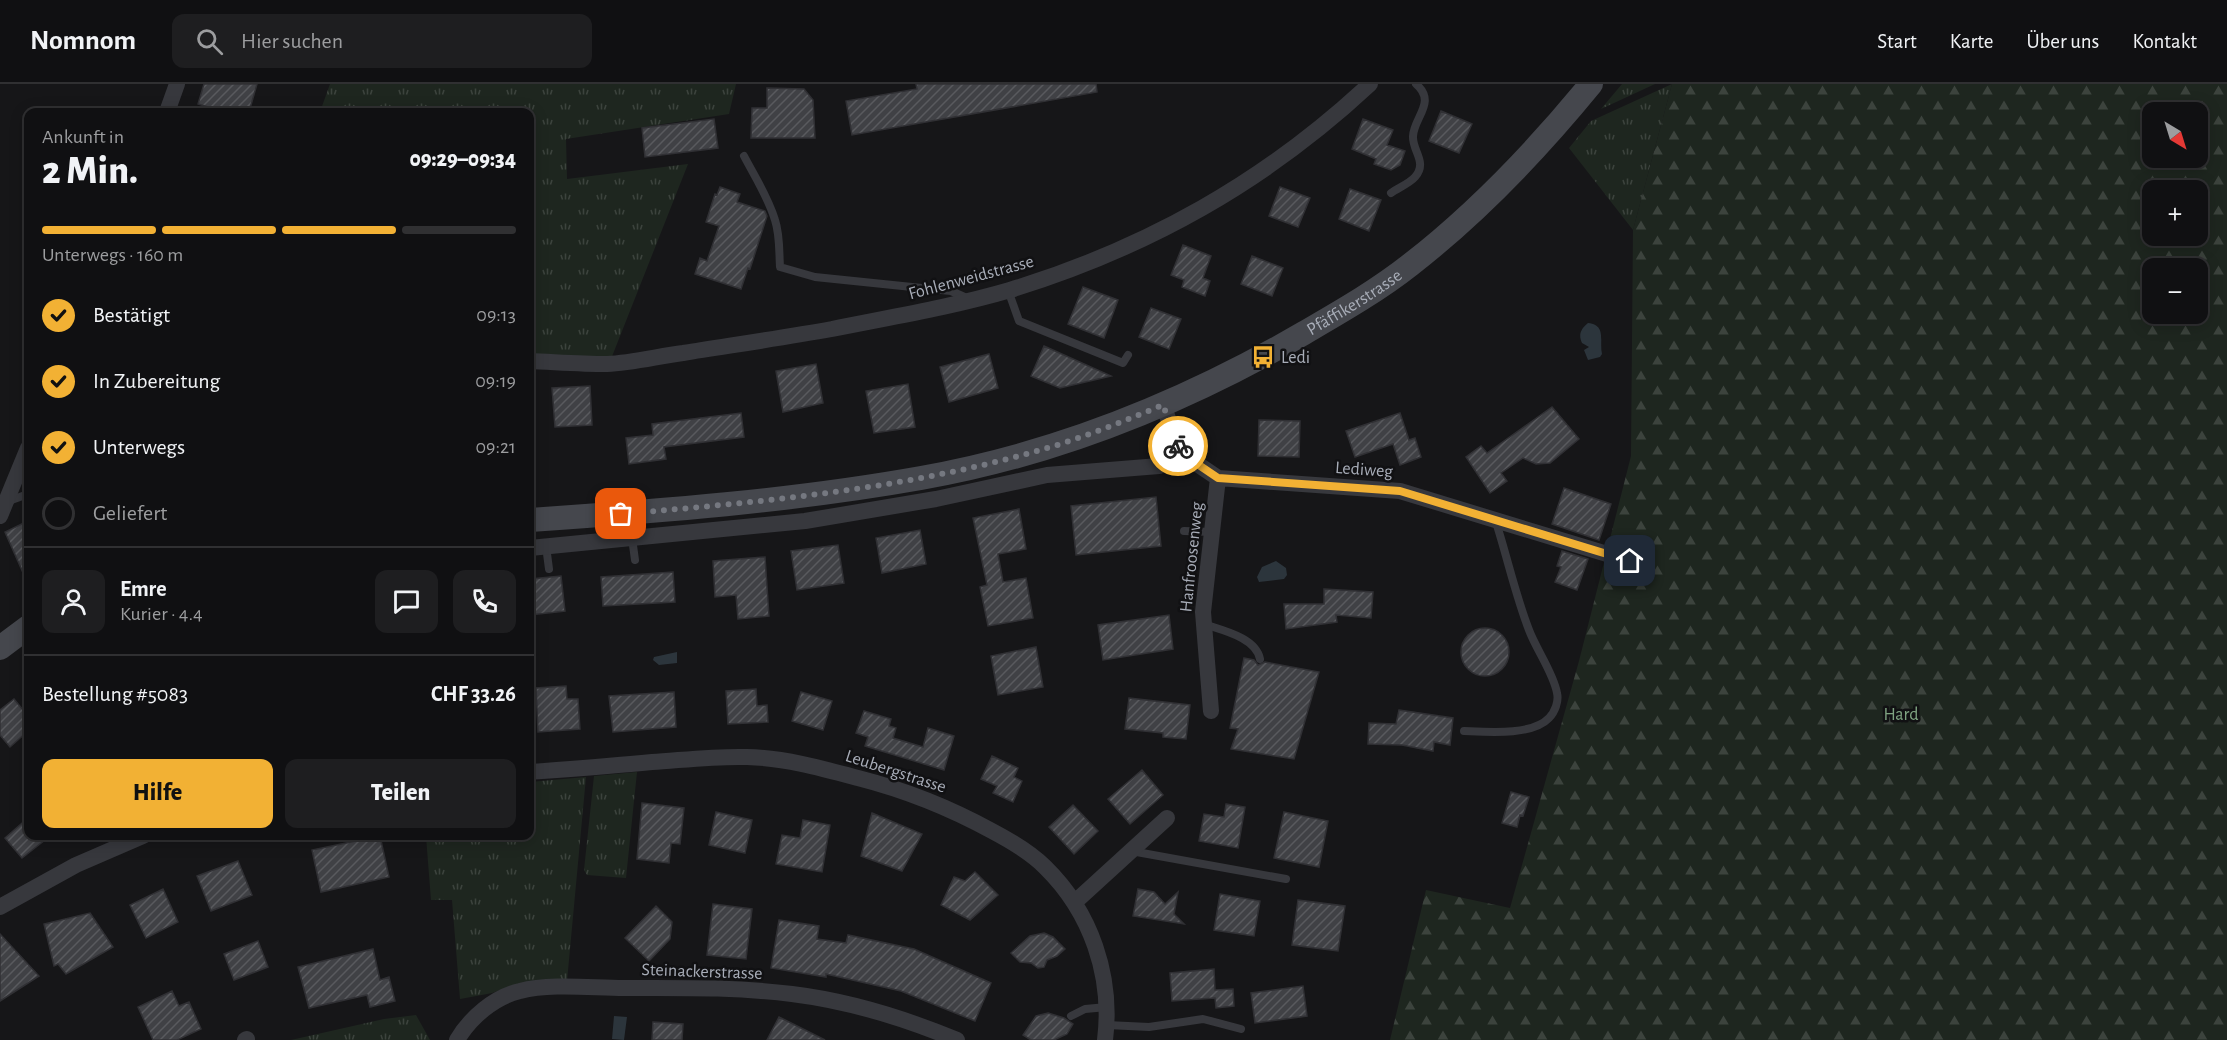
<!DOCTYPE html>
<html lang="de">
<head>
<meta charset="utf-8">
<style>
	body { margin:0; font-family:"Alegreya Sans",sans-serif; background:#1e1e20; color:#f1f3f6; height:100vh; display:flex; flex-direction:column; font-size:22px; white-space:nowrap }
	* { box-sizing:border-box; margin:0 }
	p { font-size:20px; color:#9c9d9f }
	.icon { flex:none; width:33px; height:33px; fill:none; stroke:currentColor; stroke-width:2; stroke-linecap:round; stroke-linejoin:round }
	.map { position:relative; flex:1; overflow:hidden }
	.sheet { position:absolute; left:24px; top:24px; width:510px; height:732px; display:flex; flex-direction:column; background:#101012; border-radius:12px; box-shadow:0 3px 15px #0003,0 0 0 2px #303032 }
	.sheet>* { flex:none }
	.needle { width:39px; rotate:142deg }
	.controls { position:absolute; left:2142px; top:18px; display:grid; gap:12px }
	.controls a { display:grid; place-items:center; width:66px; height:66px; border-radius:12px; background:#101012; box-shadow:0 3px 15px #0003,0 0 0 2px #303032; font-size:30px }
	.pin { position:absolute; display:grid; place-items:center; width:51px; height:51px; color:#fff; margin:-26px; border-radius:12px; box-shadow:0 3px 9px #0006 }
	.courier { position:absolute; display:grid; place-items:center; width:60px; height:60px; margin:-30px; border:4px solid #f2b134; border-radius:50%; background:#fff; color:#222; box-shadow:0 2px 8px #0007 }
	.summary em { font-style:normal; font-weight:800 }
	.summary div { display:flex; flex-direction:column-reverse }
	.summary { display:flex; align-items:center; justify-content:space-between; height:102px; padding:0 18px }
	h1 { font-size:39px; font-weight:800; line-height:45px }
	.bar { display:grid; grid-template-columns:repeat(4,1fr); gap:9px 6px; align-content:center; height:72px; padding:0 18px }
	.bar i { height:8px; border-radius:4px; background:#303032 }
	.bar .selected { background:#f2b134 }
	.bar p { grid-column:span 4 }
	.line { display:flex; align-items:center; gap:15px; padding:0 18px; border-top:2px solid #303032 }
	.line div { flex:1 }
	.round { display:grid; place-items:center; flex:none; width:63px; height:63px; border-radius:12px; background:#1e1e20 }
	ol { padding:0 18px; list-style:none }
	li { display:flex; align-items:center; gap:18px; height:66px }
	li p { margin-inline-start:auto }
	li .icon { padding:6px; border-radius:50%; background:#f2b134; color:#111; stroke-width:4 }
	li:last-child { color:#9c9d9f }
	li i { width:33px; height:33px; border:3px solid #303032; border-radius:50% }
	.button { display:flex; gap:12px; margin-top:auto; padding:12px 18px }
	.button a { flex:1; height:69px; border-radius:12px; background:#f2b134; color:#111; font-size:24px; font-weight:800; line-height:69px; text-align:center }
	.button a+a { background:#1e1e20; color:#f1f3f6 }
	header { display:flex; align-items:center; gap:36px; box-sizing:border-box; height:84px; padding:0 30px; background:#101012; border-bottom:2px solid #303032 }
	header strong { font-size:28px }
	nav { display:flex; gap:33px; margin-inline-start:auto; font-size:21px }
	.search { width:420px; height:54px; background:#1e1e20; display:flex; align-items:center; gap:15px; box-sizing:border-box; padding:0 21px; border-radius:12px; color:#9c9d9f; font-size:22px }
	.map>svg:first-child { display:block }
</style>
</head>
<body>
<header>
<strong>Nomnom</strong>
<div class="search"><svg class="icon" aria-label="search" viewBox="0 0 24 24"><circle cx="10" cy="10" r="6"/><path d="M15 15l6 6"/></svg>Hier suchen</div>
<nav><a>Start</a><a>Karte</a><a>Über uns</a><a>Kontakt</a></nav>
</header>
<div class="map">
<svg width="2227" height="956" viewBox="0 0 2227 956">
	<defs>
		<pattern id="grass-tufts" width="24" height="20" patternUnits="userSpaceOnUse" patternTransform="scale(1.5)"><rect width="24" height="20" fill="#1e261f"/><path d="M3 7l-1-3M5 7V3M7 7l1-3M15 17l-1-3M17 17v-4M19 17l1-3" fill="none" stroke="#3c433d"/></pattern>
		<pattern id="forest-firs" width="22" height="20" patternUnits="userSpaceOnUse" patternTransform="scale(1.5)"><rect width="22" height="20" fill="#1e261f"/><path d="M5 1l3.5 6h-7zM16 11l3.5 6h-7z" fill="#3c433d"/></pattern>
		<pattern id="building-hatch" width="6" height="6" patternUnits="userSpaceOnUse" patternTransform="scale(1.5)"><rect width="6" height="6" fill="#404145"/><path d="M-1 1l2-2M0 6l6-6M5 7l2-2" fill="none" stroke="#595a5e"/></pattern>
	</defs>
	<rect width="100%" height="100%" fill="#161618"/>
	<path fill="url(#grass-tufts)" d="M330 0H736L729 30 566 55 567 95 688 80 609 280 530 277V28H320Z
		M1622 0H1655L1601 25Z
		M1672 0 1633 146 1569 64 1591 37Z
		M637 688 626 794 587 791 584 786 594 692Z
		M586 693 567 897 513 901 492 909 460 915 452 816H431L426 752H530V698Z
		M416 931 430 956H291L384 935Z"/>
	<path fill="url(#forest-firs)" fill-rule="evenodd" d="M1672 0H2227V956H1390L1426 806 1510 824 1579 577 1631 372 1633 146ZM2152 28H2198V74H2152ZM2152 106H2198V152H2152ZM2152 184H2198V230H2152Z"/>
	<path fill="#2c353c" d="M1588 239C1607 241 1599 257 1602 270L1600 273 1588 276 1584 266 1589 263 1582 259C1578 250 1581 245 1588 239Z
		M1276 477 1286 484 1287 491 1284 495 1259 498 1257 493 1262 483Z
		M677 568V579L659 581 653 576 654 573Z
		M614 932 627 933 624 956 612 955Z"/>
	<path fill="url(#building-hatch)" stroke="#303034" stroke-width="1.5" d="M204 0H257L249 28H225L198 20Z
		M916 0H1096L1097 8 852 51 846 17 917 5Z
		M767 4 804 5 813 16 815 54H751L752 24H767Z
		M1441 27 1472 40 1459 69 1429 57Z
		M714 35 718 64 645 73 642 44Z
		M1363 35 1393 46 1387 61 1405 67 1400 81 1391 86 1374 80 1376 75 1352 65Z
		M720 103 740 110 737 118 765 127 767 132 750 185 748 184 741 205 695 190 700 174 707 177 719 142 706 138 715 110 717 111Z
		M1280 103 1310 114 1298 143 1269 132Z
		M1350 105 1381 116 1369 147 1339 135Z
		M1183 161 1211 172 1203 194 1210 197 1205 212 1182 203 1184 196 1171 191Z
		M1252 172 1283 184 1272 212 1241 200Z
		M1083 203 1118 216 1104 254 1068 240Z
		M1151 224 1181 235 1169 265 1139 253Z
		M1044 262 1111 292 1060 304 1031 292Z
		M989 270 998 304 949 318 940 283Z
		M816 280 823 319 783 328 776 287Z
		M908 300 915 343 874 349 866 307Z
		M590 302 592 341 555 343 552 304Z
		M1552 323 1579 355 1550 379 1536 380 1523 374 1501 389 1507 397 1490 409 1466 373 1481 362 1487 369Z
		M741 329 744 353 664 363 666 375 629 380 626 354 653 351 652 340Z
		M1400 329 1409 356 1415 354 1421 373 1400 381 1393 360 1355 373 1346 347Z
		M1259 336 1300 337 1299 373 1258 372Z
		M1564 404 1611 420 1599 456 1552 440Z
		M1156 413 1161 462 1076 471 1071 422Z
		M1019 425 1026 465 998 470 1003 498 1026 494 1033 534 988 542 980 503 987 501 973 434Z
		M28 437V500L5 448Z
		M920 446 926 480 882 489 876 454Z
		M838 461 844 499 797 506 791 467Z
		M1562 467 1588 475 1577 506 1555 498 1561 483 1557 482Z
		M765 473 769 532 738 535 736 511 715 513 713 477Z
		M673 488 675 518 603 522 601 493Z
		M561 492 565 527 530 531V495Z
		M1324 505 1373 508 1371 534 1336 531 1337 538 1286 545 1284 520H1324Z
		M1169 531 1173 565 1103 576 1098 541Z
		M1461 568a24 24 0 1 1 48 0a24 24 0 1 1-48 0Z
		M1036 563 1043 603 998 611 991 572Z
		M1244 574 1254 576 1258 581 1265 578 1319 588 1294 675 1231 665 1238 645 1230 644Z
		M566 602 567 615H578L580 645 538 648 536 604Z
		M756 605 757 622 767 621 768 638 728 640 726 607Z
		M674 608 676 643 613 648 609 612Z
		M801 608 832 617 823 646 792 637Z
		M1129 614 1190 621 1186 655 1163 653V649L1125 645Z
		M14 615 28 632V647L10 663 0 651V626Z
		M1399 626 1453 634 1450 661 1434 658 1433 667 1402 661 1368 660 1369 639 1396 640Z
		M864 627 891 635 889 642 896 644 893 654 923 663 928 644 954 652 944 686 865 662 868 653 856 649Z
		M992 672 1018 684 1014 693 1022 697 1013 718 993 709 997 702 981 695Z
		M1142 686 1163 711 1130 740 1108 715Z
		M1511 708 1529 713 1523 732 1520 731 1517 743 1502 739Z
		M642 719 684 724 680 760 671 759 669 779 637 775Z
		M1226 720 1245 723 1238 764 1199 757 1204 730 1224 733Z
		M1073 721 1098 747 1074 770 1049 743Z
		M716 728 752 736 745 769 709 761Z
		M1284 728 1328 737 1319 783 1274 774Z
		M872 729 922 750 902 787 861 772Z
		M28 734V752H50L22 774 5 754Z
		M803 736 830 741 822 788 776 780 782 751 800 754Z
		M380 752 389 793 321 808 312 766Z
		M238 777 252 811 211 827 197 792Z
		M975 788 998 811 970 836 941 821 954 793 965 797Z
		M163 805 178 838 146 854 130 821Z
		M1138 805 1154 808 1165 820 1178 808 1174 830 1184 840 1133 832Z
		M1220 810 1260 817 1254 852 1214 846Z
		M1298 816 1345 822 1338 867 1292 861Z
		M713 820 752 825 746 875 707 871Z
		M656 822 672 838 670 855 649 877 625 854Z
		M90 829 113 863 66 890 58 880 54 882 44 840Z
		M779 836 819 842 817 855 846 859 848 851 914 865 991 899 975 937 901 907 826 890V893L771 884Z
		M1044 849 1053 853 1065 865 1057 872 1047 876 1044 883 1038 884 1031 879 1020 878 1011 869 1030 852Z
		M0 850 39 892 0 917Z
		M258 857 268 883 234 896 224 870Z
		M373 865 380 896 389 893 395 917 370 923 367 911 309 924 298 883Z
		M1214 885 1215 906 1233 905 1234 922 1216 924 1215 914 1172 917 1170 889Z
		M1303 902 1307 932 1255 939 1251 909Z
		M172 907 179 922 189 918 201 945 177 956H153L138 923Z
		M1048 929 1064 934 1073 940 1067 950 1054 956H1031L1023 951 1036 932Z
		M779 933 825 956H767Z
		M653 938 683 940 682 956H652Z"/>
	<g fill="none" stroke-linecap="round" stroke-linejoin="round">
		<path stroke="#37383d" stroke-width="8" d="M744 72C755 93 768 113 775 136 780 151 779 167 780 183L815 193 951 207 969 215
			M1391 109C1398 104 1410 99 1415 93 1428 78 1412 67 1413 52 1414 33 1437 18 1416 0
			M1008 206 1019 237 1123 279 1128 271
			M6 418 28 410
			M1184 447 1212 448
			M632 454 635 476
			M546 462 549 485
			M1204 540C1221 546 1256 553 1260 575
			M1464 647C1487 648 1532 652 1549 634 1555 628 1559 617 1557 609 1554 590 1536 565 1529 546 1515 510 1507 472 1495 435
			M1131 767 1286 795
			M1071 932 1085 925 1107 923
			M1107 941 1149 943 1203 935 1241 945"/>
		<path stroke="#37383d" stroke-width="16" d="M167 28 177 0
			M530 277C555 278 581 280 607 280 632 279 659 272 683 269 733 261 782 254 832 245 891 233 952 223 1010 206 1147 164 1265 98 1370 0
			M1163 321 1181 369 1218 394 1400 407 1630 477
			M0 432 28 364
			M530 464 805 437 936 415 1047 391 1159 382 1181 369
			M1211 627 1203 528 1218 394
			M530 688C570 685 611 682 652 678 683 676 715 672 747 673 785 674 821 684 858 694 905 706 950 724 992 747 1011 757 1030 768 1045 783 1091 828 1113 892 1105 956
			M1075 818 1167 734
			M0 823 76 781 143 752
			M245 956 247 955
			M457 956C470 934 494 913 520 907 551 899 592 904 624 904 680 904 736 903 792 910 849 917 904 934 957 956"/>
		<g stroke="#45474d" stroke-width="24">
			<path id="s1" d="M530 436C660 427 792 417 921 394 1057 370 1185 318 1304 249 1340 228 1377 207 1410 181 1477 129 1537 66 1591 0"/>
			<path d="M0 564 28 543"/>
		</g>
	</g>
	<g fill="none" stroke-linecap="round" stroke-linejoin="round">
		<path stroke="#757880" stroke-width="6" stroke-dasharray="0 10.8" d="M621 430C762 418 907 405 1044 365 1085 353 1124 337 1163 321L1178 362"/>
		<path stroke="#f2b134" stroke-width="8" d="M1178 362 1181 369 1218 394 1400 407 1630 477"/>
	</g>
	<defs>
		<g id="bus-bare" transform="scale(1.8)"><path d="M-5-6H5V4H4V6H2V4H-2V6H-4V4H-5ZM-3.5-4V0h7V-4ZM-3.5 1.2v1.5H-2V1.2ZM2 1.2v1.5H3.5V1.2Z" fill="#f2b134" stroke="#111113" stroke-width="2.5" paint-order="stroke"/></g>
	</defs>
	<g fill-rule="evenodd">
		<use href="#bus-bare" x="1263" y="273"/>
	</g>
	<g text-anchor="middle" stroke-width="5" stroke-linejoin="round" paint-order="stroke">
		<g font-size="18" fill="#a8adb8" stroke="#111113">
			<text transform="translate(971 193) rotate(-15)" y="6">Fohlenweidstrasse</text>
			<text dy="6" stroke="none"><textPath href="#s1" startOffset="864">Pfäffikerstrasse</textPath></text>
			<text transform="translate(1364 385) rotate(4)" y="6">Lediweg</text>
			<text transform="translate(1191 473) rotate(-84)" y="6">Hanfroosenweg</text>
			<text transform="translate(896 687) rotate(18)" y="6">Leubergstrasse</text>
			<text transform="translate(702 887) rotate(2)" y="6">Steinackerstrasse</text>
		</g>
		<g font-size="18" fill="#a8adb8" stroke="#111113" text-anchor="start">
			<text x="1281" y="279">Ledi</text>
		</g>
		<g font-size="18" fill="#7fa381" stroke="#111113">
			<text x="1901" y="636">Hard</text>
		</g>
	</g>
</svg>
<div class="controls">
<a><svg class="needle" viewBox="-14 -14 28 28"><path d="M0-13l5 13h-10z" fill="#e53935"/><path d="M0 13l5-13h-10z" fill="#9c9d9f"/></svg></a>
<a>+</a>
<a>−</a>
</div>
<div class="pin" style="left:621px;top:430px;background:#ea580c"><svg class="icon" aria-label="bag" viewBox="0 0 24 24"><path d="M5 8h14l-1 12H6zM9 8a3 3 0 0 1 6 0"/></svg></div>
<div class="pin" style="left:1630px;top:477px;background:#1f2937"><svg class="icon" aria-label="home" viewBox="0 0 24 24"><path d="M3 11l9-7 9 7M6 9v11h12V9"/></svg></div>
<div class="courier" style="left:1178px;top:362px"><svg class="icon" aria-label="bike" viewBox="0 0 24 24"><circle cx="6" cy="16" r="4"/><circle cx="18" cy="16" r="4"/><path d="M6 16l4-8h5l3 8M10 8l3 8H6M13 5h3"/></svg></div>
<section class="sheet">
<div class="summary"><div><h1>2 Min.</h1><p>Ankunft in</p></div><em>09:29–09:34</em></div>
<div class="bar"><i class="selected"></i><i class="selected"></i><i class="selected"></i><i></i><p>Unterwegs · 160 m</p></div>
<ol>
<li><svg class="icon" aria-label="check" viewBox="0 0 24 24"><path d="M5 12l5 5 9-10"/></svg>Bestätigt<p>09:13</p></li>
<li><svg class="icon" aria-label="check" viewBox="0 0 24 24"><path d="M5 12l5 5 9-10"/></svg>In Zubereitung<p>09:19</p></li>
<li><svg class="icon" aria-label="check" viewBox="0 0 24 24"><path d="M5 12l5 5 9-10"/></svg>Unterwegs<p>09:21</p></li>
<li><i></i>Geliefert</li>
</ol>
<div class="line" style="height:108px"><a class="round"><svg class="icon" aria-label="person" viewBox="0 0 24 24"><circle cx="12" cy="8" r="4"/><path d="M4 21q1-7 8-7t8 7"/></svg></a><div><b>Emre</b><p>Kurier · 4.4</p></div><a class="round"><svg class="icon" aria-label="chat" viewBox="0 0 24 24"><path d="M4 5h16v11H9l-5 4z"/></svg></a><a class="round"><svg class="icon" aria-label="phone" viewBox="0 0 24 24"><path d="M5 4h4l2 5-3 2q2 4 5 5l2-3 5 2v4C11 20 4 13 5 4z"/></svg></a></div>
<div class="line" style="height:78px"><div>Bestellung #5083</div><b>CHF 33.26</b></div>
<div class="button"><a>Hilfe</a><a>Teilen</a></div>
</section>
</div>
</body>
</html>
